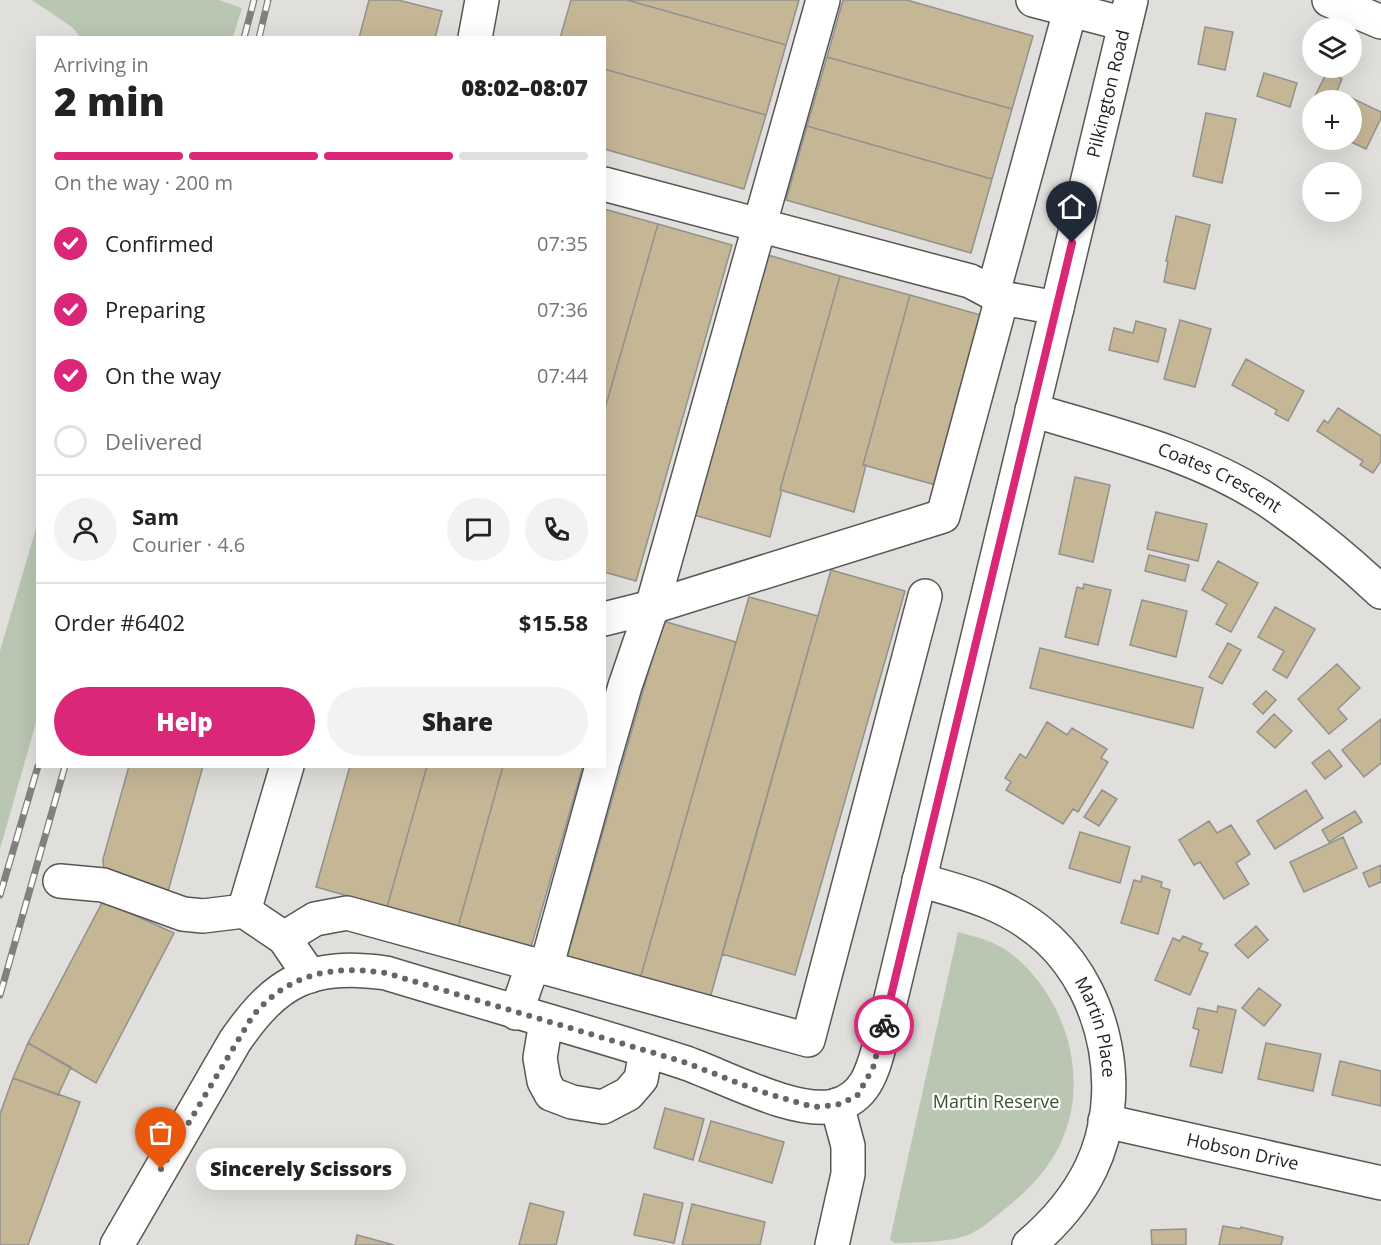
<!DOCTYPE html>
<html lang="en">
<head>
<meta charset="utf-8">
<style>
	body { margin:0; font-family:"Open Sans",sans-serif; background:#f2f2f2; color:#222; height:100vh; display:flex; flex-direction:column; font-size:22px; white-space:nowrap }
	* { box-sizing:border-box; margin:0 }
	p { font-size:20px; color:#767676 }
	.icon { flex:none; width:33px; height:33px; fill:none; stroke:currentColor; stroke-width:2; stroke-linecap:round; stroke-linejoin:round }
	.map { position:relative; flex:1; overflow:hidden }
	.panel { position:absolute; left:36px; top:36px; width:570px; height:732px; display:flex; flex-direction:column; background:#fff; border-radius:0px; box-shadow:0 6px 24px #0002 }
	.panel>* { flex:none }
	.controls { position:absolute; left:1302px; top:18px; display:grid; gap:12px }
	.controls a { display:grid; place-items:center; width:60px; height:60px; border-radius:50%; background:#fff; box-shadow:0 6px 24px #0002; font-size:30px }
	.pin { position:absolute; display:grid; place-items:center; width:51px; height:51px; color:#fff; margin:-62px -26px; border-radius:50% 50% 50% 0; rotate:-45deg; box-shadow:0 0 6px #0007 }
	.pin .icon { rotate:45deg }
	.courier { position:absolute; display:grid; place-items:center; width:60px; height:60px; margin:-30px; border:4px solid #db2777; border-radius:50%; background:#fff; color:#222; box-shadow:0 2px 8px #0007 }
	.bubble { position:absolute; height:42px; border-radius:21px; background:#fff; box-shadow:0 6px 24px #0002; font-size:20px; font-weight:800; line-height:42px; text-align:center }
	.overview em { font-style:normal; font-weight:800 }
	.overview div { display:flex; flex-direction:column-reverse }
	.overview { display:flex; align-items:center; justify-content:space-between; height:102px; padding:0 18px }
	h1 { font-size:39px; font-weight:800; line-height:45px }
	.bar { display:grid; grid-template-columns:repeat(4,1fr); gap:9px 6px; align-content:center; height:72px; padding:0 18px }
	.bar i { height:8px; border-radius:4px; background:#e0e0e0 }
	.bar .current { background:#db2777 }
	.bar p { grid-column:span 4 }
	.line { display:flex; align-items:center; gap:15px; padding:0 18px; border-top:2px solid #e0e0e0 }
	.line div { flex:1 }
	.round { display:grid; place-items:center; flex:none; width:63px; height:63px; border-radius:32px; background:#f2f2f2 }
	ol { padding:0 18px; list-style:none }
	li { display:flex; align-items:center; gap:18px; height:66px }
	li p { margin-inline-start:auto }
	li .icon { padding:6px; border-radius:50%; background:#db2777; color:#fff; stroke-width:4 }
	li:last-child { color:#767676 }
	li i { width:33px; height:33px; border:3px solid #e0e0e0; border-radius:50% }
	.cta { display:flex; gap:12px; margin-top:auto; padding:12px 18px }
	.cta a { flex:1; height:69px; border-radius:36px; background:#db2777; color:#fff; font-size:24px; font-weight:800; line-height:69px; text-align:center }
	.cta a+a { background:#f2f2f2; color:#222 }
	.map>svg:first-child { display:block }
</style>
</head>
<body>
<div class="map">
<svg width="1381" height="1245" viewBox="0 0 1381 1245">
	<rect width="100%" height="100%" fill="#e0dfdb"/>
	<path fill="#b8c6b2" d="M32 0H219L242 8 233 37 81 38 72 27Z
		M37 525V719L0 849V651Z
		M958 932C977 937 997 942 1013 955 1060 993 1086 1064 1068 1123 1059 1156 1037 1183 1011 1204 998 1214 979 1233 962 1237 941 1243 916 1242 894 1243L890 1239Z"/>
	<path fill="#c5b696" stroke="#92918d" stroke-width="1.5" d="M369 0H398L442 11 435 38H359Z
		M571 0H627L786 45 766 115 604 69V38H560Z
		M627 0H799L786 45Z
		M843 0H907L1033 36 1012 109 827 57Z
		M1205 27 1233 32 1225 70 1198 64Z
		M827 57 1012 109 992 179 807 126Z
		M604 69 766 115 744 189 604 149Z
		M1327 72 1342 79 1337 91 1381 112V118L1366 149 1347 140H1352V100H1313Z
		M1264 73 1297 83 1290 107 1257 96Z
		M1312 101V123L1304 118Z
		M1206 113 1236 119 1222 183 1193 176Z
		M807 126 992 179 971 253 786 200Z
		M604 209 658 224 604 412Z
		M1176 216 1210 225 1195 289 1164 282 1168 261H1166Z
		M658 224 732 245 636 581 604 572V412Z
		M768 255 840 276 780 490H782L770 537 694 515Z
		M840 276 910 295 863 465H866L854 512 780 490Z
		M910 295 984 316 936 485 863 465Z
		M1180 320 1211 329 1195 387 1164 379Z
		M1136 321 1166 329 1158 362 1109 350 1114 328 1133 333Z
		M1246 359 1304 391 1288 421 1275 414 1277 410 1232 385Z
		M1338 408 1381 436V461L1373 473 1360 465 1363 461 1317 431 1324 420 1328 423Z
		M1075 477 1110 485 1093 562 1059 554Z
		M1156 512 1207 524 1198 561 1147 549Z
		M1149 555 1189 565 1185 581 1145 571Z
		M1218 561 1258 583 1231 632 1216 624 1227 604 1202 590Z
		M831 570 905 591 795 975 722 954Z
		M1084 584 1111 590 1098 645 1065 637 1077 587 1083 589Z
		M749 597 818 616 710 998 640 979Z
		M1142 600 1187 611 1176 657 1130 645Z
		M1275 607 1315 629 1287 678 1273 670 1284 651 1258 637Z
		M663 621 736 642 640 979 567 958Z
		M1228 643 1241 650 1222 684 1209 677Z
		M1040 648 1203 688 1193 728 1030 688Z
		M1337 664 1360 688 1338 709 1347 719 1329 734 1298 699Z
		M1266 691 1276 700 1263 714 1253 704Z
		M1274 714 1292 731 1275 748 1257 732Z
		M1381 719V763L1364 777 1342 750Z
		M1047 722 1067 735 1072 728 1107 749 1101 758 1108 762 1078 812 1073 809 1063 824 1006 790 1011 782 1005 778 1020 754 1026 758Z
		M1329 750 1342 766 1325 779 1312 763Z
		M129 766H203L167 895 104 876 103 859Z
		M350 766H427L387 907 316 887Z
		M427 766H503L458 927 387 907Z
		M503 766H583L531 947 458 927Z
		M1102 790 1117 799 1099 826 1084 817Z
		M1306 790 1323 818 1275 849 1257 821Z
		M1355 811 1362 822 1329 842 1322 830Z
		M1209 821 1217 833 1231 825 1250 854 1236 863 1249 884 1224 899 1200 862 1194 865 1179 840Z
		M1080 832 1130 847 1120 883 1069 868Z
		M1343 837 1357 868 1304 892 1290 862Z
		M1381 865V882L1369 887 1363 873Z
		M1142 876 1162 882 1161 887 1170 890 1158 934 1121 923 1134 880 1141 882Z
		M103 901 174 933 96 1083 28 1043Z
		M1256 926 1268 940 1248 958 1235 945Z
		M1183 936 1202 944 1199 950 1208 953 1190 995 1155 980 1173 938 1180 941Z
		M1259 988 1281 1005 1264 1026 1242 1008Z
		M1218 1006 1236 1010 1222 1073 1190 1066 1199 1030 1193 1028 1198 1008 1217 1012Z
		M28 1043 71 1067 58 1095 13 1078Z
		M1266 1043 1321 1054 1313 1091 1258 1079Z
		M1340 1061 1381 1071V1106L1332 1095Z
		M13 1078 80 1102 28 1245H0V1114Z
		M665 1108 704 1119 693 1160 654 1148Z
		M711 1121 784 1142 772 1183 699 1161Z
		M644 1194 683 1203 674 1243 634 1235Z
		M530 1203 564 1212 556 1245H519Z
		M692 1204 765 1222 760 1245H682Z
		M1223 1226 1240 1229 1241 1227 1283 1237 1281 1245H1219Z
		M1186 1229V1245H1152L1151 1230Z
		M357 1235 394 1245H355Z"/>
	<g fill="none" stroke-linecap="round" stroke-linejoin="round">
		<g stroke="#595754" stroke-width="36">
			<g id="minor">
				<path d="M1033 0 1125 24"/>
				<path d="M1329 0 1381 22"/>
				<path d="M475 38 482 0"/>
				<path d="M604 184 970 281 1002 298 1057 308"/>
				<path d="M993 293 1073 0"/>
				<path id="s1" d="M1032 410C1111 434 1197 454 1267 500 1307 527 1346 559 1381 592"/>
				<path d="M604 619 652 607 943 516 1002 298"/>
				<path d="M604 759 625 686 652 607 823 0"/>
				<path id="s2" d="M919 880C967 893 1012 905 1049 940 1108 996 1126 1095 1091 1168 1076 1199 1055 1223 1029 1245"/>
				<path d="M60 881 103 885 183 914 203 916 244 911 284 938 310 976"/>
				<path d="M244 911 287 766"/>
				<path d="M284 938 315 919 347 913 808 1040 925 596"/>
				<path d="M546 968 602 766"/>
				<path d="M516 1013 533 964"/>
				<path d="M546 1022 540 1058 544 1081 551 1094 572 1102 603 1107 628 1094 641 1079 646 1051"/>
				<path id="s3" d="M1105 1121 1381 1183"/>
				<path d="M832 1245 848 1174V1146L837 1105"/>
			</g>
		</g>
		<g stroke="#595754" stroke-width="36">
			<g id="major">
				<path id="s4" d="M117 1245 235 1041C277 980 310 963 386 973 484 1003 584 1030 683 1062 722 1075 794 1115 834 1106 867 1098 873 1069 881 1040L1131 0"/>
			</g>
		</g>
		<use href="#minor" stroke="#fff" stroke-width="33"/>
		<use href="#major" stroke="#fff" stroke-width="33"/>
		<g stroke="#81807d" stroke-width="7">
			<path id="rail" d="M244 38 254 0
				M259 38 268 0
				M0 895 38 766
				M0 995 65 766"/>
		</g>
		<use href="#rail" stroke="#fff" stroke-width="4.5" stroke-dasharray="14" stroke-linecap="butt"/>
	</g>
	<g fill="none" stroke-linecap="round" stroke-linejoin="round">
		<path stroke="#676664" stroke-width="6" stroke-dasharray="0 10.8" d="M161 1169 252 1017C288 973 332 965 386 973L684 1062 759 1091 813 1107 837 1105 857 1096 873 1068 884 1025"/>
		<path stroke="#db2777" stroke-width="8" d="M884 1025 1072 243"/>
	</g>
	<g text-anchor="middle" stroke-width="4.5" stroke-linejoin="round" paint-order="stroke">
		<g font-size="18" fill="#262524" stroke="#fff">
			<text dy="6" stroke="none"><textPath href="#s4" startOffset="1942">Pilkington Road</textPath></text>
			<text dy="6" stroke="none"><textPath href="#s1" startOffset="200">Coates Crescent</textPath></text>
			<text dy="6" stroke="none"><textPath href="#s2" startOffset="246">Martin Place</textPath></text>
			<text dy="6" stroke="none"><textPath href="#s3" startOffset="141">Hobson Drive</textPath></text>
		</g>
		<g font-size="18" fill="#365327" stroke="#fff">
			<text x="996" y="1108">Martin Reserve</text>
		</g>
	</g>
</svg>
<div class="controls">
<a><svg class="icon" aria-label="layers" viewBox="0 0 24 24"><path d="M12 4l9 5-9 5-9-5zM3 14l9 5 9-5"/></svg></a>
<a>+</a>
<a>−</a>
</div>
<div class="pin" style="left:161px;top:1169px;background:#ea580c"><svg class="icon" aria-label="bag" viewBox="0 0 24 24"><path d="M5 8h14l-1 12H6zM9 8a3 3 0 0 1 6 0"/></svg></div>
<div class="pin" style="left:1072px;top:243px;background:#1f2937"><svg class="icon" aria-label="home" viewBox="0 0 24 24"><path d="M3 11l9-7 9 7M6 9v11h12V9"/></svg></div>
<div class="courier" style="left:884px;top:1025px"><svg class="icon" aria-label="bike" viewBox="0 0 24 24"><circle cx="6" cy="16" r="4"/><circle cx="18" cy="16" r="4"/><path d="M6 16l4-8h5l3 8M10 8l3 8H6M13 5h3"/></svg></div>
<div class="bubble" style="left:196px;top:1148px;width:210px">Sincerely Scissors</div>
<section class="panel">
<div class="overview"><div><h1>2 min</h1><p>Arriving in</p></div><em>08:02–08:07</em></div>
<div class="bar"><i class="current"></i><i class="current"></i><i class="current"></i><i></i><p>On the way · 200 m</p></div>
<ol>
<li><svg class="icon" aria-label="check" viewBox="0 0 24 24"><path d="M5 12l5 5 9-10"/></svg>Confirmed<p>07:35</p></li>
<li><svg class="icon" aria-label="check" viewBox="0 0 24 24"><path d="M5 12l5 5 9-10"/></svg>Preparing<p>07:36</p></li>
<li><svg class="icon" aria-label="check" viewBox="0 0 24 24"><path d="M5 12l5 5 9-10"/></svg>On the way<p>07:44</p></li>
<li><i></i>Delivered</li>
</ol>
<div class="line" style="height:108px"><a class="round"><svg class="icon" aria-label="person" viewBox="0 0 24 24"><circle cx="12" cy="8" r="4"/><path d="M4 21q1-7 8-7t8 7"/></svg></a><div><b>Sam</b><p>Courier · 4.6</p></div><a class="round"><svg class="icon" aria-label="chat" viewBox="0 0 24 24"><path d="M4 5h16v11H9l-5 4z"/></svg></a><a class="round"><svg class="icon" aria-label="phone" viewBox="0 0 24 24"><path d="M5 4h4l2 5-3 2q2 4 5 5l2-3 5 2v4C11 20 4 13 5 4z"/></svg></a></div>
<div class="line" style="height:78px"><div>Order #6402</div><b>$15.58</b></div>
<div class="cta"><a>Help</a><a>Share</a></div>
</section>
</div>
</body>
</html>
